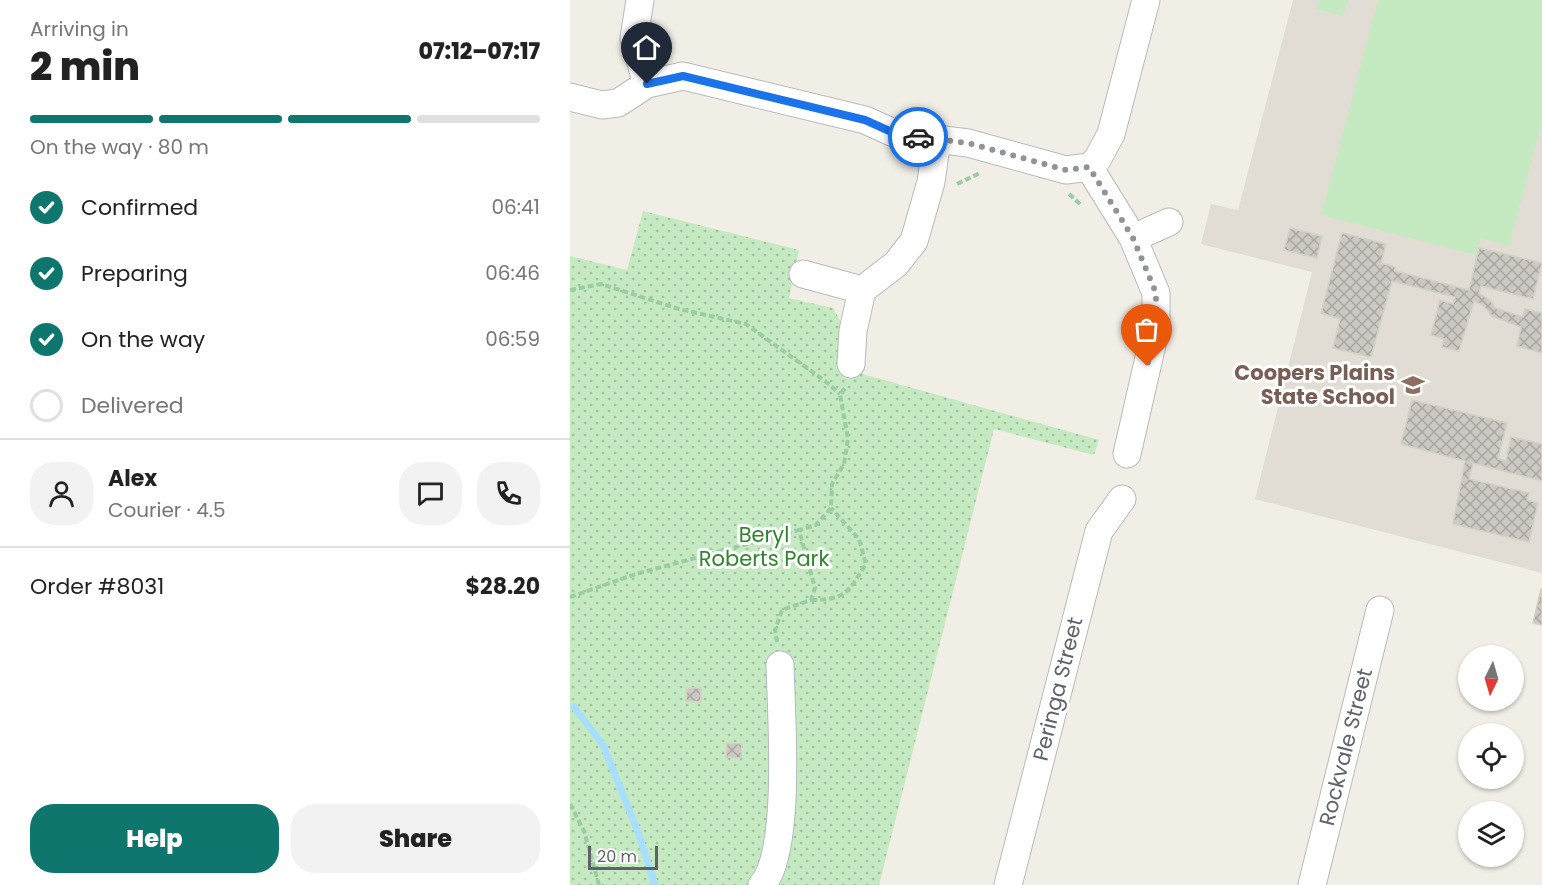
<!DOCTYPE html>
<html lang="en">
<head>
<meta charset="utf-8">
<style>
	body { margin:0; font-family:Poppins,sans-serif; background:#f2f2f2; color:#222; height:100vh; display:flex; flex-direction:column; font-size:22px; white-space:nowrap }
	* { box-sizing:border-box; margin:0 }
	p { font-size:20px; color:#767676 }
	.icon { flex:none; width:33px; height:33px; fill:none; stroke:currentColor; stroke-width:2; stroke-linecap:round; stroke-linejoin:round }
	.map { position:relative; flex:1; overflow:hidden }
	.sheet { display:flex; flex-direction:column; background:#fff; width:570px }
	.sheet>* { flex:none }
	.needle { width:39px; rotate:185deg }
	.buttons { position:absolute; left:888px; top:645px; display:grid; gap:12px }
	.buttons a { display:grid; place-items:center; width:66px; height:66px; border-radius:50%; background:#fff; box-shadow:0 2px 4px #0004; font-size:30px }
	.scale { position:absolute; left:18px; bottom:15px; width:70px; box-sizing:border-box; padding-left:6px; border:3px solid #5e6368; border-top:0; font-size:16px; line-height:21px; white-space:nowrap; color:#5e6368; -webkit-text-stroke:4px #fff; paint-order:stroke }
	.pin { position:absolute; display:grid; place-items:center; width:51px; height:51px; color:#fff; margin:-62px -26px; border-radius:50% 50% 50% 0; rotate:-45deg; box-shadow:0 0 6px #0007 }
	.pin .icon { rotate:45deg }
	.courier { position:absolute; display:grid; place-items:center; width:60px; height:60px; margin:-30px; border:4px solid #1a73e8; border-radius:50%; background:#fff; color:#222; box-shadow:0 2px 8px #0007 }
	.head em { font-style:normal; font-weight:800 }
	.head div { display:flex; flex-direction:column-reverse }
	.head { display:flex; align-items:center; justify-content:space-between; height:102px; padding:0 30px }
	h1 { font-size:39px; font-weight:800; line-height:45px }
	.bar { display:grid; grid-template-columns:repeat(4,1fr); gap:9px 6px; align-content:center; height:72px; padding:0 30px }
	.bar i { height:8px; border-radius:4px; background:#e0e0e0 }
	.bar .on { background:#0f766e }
	.bar p { grid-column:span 4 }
	.line { display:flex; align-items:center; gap:15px; padding:0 30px; border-top:2px solid #e0e0e0 }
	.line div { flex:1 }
	.round { display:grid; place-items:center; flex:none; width:63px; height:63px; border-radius:24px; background:#f2f2f2 }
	ol { padding:0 30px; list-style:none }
	li { display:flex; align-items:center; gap:18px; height:66px }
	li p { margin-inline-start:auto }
	li .icon { padding:6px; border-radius:50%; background:#0f766e; color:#fff; stroke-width:4 }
	li:last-child { color:#767676 }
	li i { width:33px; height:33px; border:3px solid #e0e0e0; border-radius:50% }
	.primary-button { display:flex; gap:12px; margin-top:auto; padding:12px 30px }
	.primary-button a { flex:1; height:69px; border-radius:24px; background:#0f766e; color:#fff; font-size:24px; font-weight:800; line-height:69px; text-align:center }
	.primary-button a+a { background:#f2f2f2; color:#222 }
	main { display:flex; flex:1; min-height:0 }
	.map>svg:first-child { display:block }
</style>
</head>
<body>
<main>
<section class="sheet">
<div class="head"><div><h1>2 min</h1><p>Arriving in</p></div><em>07:12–07:17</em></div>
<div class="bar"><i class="on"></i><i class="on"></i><i class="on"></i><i></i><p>On the way · 80 m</p></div>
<ol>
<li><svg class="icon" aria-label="check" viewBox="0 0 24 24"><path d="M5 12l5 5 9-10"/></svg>Confirmed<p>06:41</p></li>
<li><svg class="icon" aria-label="check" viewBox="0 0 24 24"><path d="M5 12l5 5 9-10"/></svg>Preparing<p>06:46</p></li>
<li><svg class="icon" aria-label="check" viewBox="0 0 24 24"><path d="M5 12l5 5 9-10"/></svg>On the way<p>06:59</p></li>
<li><i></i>Delivered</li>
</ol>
<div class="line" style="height:108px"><a class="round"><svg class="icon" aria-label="person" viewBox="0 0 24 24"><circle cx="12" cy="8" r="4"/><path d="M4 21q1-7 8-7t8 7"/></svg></a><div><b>Alex</b><p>Courier · 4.5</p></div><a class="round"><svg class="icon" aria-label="chat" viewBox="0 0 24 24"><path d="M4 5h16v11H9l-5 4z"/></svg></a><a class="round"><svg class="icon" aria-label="phone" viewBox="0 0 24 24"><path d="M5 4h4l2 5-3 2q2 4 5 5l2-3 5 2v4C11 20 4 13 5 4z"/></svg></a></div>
<div class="line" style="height:78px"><div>Order #8031</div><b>$28.20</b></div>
<div class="primary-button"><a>Help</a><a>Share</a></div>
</section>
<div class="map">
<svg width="972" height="885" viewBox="0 0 972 885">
	<defs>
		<pattern id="park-dots" width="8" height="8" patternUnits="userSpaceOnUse" patternTransform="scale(1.5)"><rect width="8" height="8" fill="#c5eac2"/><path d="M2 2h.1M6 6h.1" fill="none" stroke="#a3c1a1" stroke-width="1.8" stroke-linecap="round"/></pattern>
		<pattern id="building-cross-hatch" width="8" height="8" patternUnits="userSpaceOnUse" patternTransform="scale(1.5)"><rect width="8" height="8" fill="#ccc9c3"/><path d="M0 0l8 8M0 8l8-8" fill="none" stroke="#a9a7a2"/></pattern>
	</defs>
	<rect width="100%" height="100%" fill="#f1eee6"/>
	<path fill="#e1ddd5" d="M723 0H972V573L685 499 742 272 631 244 641 204 668 210Z"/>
	<path fill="#c5eac2" d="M749 0H778L773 16 746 9Z
		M808 0H972V121L939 246 911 238 906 255 751 215Z"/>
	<path fill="url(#park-dots)" d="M73 211 229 250 219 298 263 308 271 322V368L529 440 524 455 424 429 309 885H0V256L57 270Z"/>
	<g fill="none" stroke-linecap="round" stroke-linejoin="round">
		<path stroke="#a8dfff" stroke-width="7" d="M4 707 33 745 68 832 85 885"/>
	</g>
	<path fill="url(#building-cross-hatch)" stroke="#d6cfc4" stroke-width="1.5" d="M720 228 752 236 747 258 714 250Z
		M772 233 816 244 811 263 825 267V271L899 290 909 248 972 263 963 299 911 286 909 293 921 301 925 308 953 317 955 309 972 313V353L947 346 951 327 922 316 913 305 904 301 889 351 872 347 874 339 861 335 870 300 883 304 885 297 822 281 801 357 763 348 770 319 751 313Z
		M842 400 937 423 928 459 936 461 941 437 972 444V481L903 463 899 479 959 493 957 500 968 503 959 542 883 524 895 461 831 444Z
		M971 589H972V625L963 623Z
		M117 688H131V702L116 701Z
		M157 743 172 744 171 758 156 757Z"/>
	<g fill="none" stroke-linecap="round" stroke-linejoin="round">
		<g stroke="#b7babe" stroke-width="29">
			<path id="minor" d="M70 0 64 38 77 84
				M0 97 32 105 48 103 77 84 113 76 295 120 326 134 398 143 496 170 519 167 527 160 541 134 576 0
				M519 167 563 238 586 293V327L557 454
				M563 238 599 222
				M233 274 292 290
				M281 364 283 331 292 290 326 264 344 241 361 182 367 139
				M192 885C222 851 211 712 210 665
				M438 885 529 531 552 499
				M742 885 810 610"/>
		</g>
		<path stroke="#9acca5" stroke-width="4" stroke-dasharray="6 3" stroke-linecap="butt" d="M387 184 410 173
			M499 194 511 205
			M0 290 31 284 109 309 176 324 255 381 270 394
			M0 597 66 574 229 530
			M241 600C276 600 278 592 296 564L289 539 261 508
			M207 642 205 630 212 610 241 600 245 588 229 530 246 525 261 508 262 484 274 464 278 439 270 394 276 387
			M0 804 14 831 29 885"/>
		<use href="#minor" stroke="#fff" stroke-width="27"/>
	</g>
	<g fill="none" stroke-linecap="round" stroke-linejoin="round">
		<path stroke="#919494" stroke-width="6" stroke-dasharray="0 10.8" d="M348 137 398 143 496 170 519 167 563 238 586 293V327L577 366"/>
		<path stroke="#1a73e8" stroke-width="8" d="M77 84 113 76 295 120 326 134 348 137"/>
	</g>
	<defs>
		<g id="school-bare" transform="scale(1.8)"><path d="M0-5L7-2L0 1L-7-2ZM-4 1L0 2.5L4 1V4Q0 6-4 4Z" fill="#8d6e63" stroke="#fff" stroke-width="2.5" paint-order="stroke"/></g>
	</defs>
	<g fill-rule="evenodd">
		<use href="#school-bare" x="843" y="385"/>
	</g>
	<g text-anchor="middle" stroke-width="6" stroke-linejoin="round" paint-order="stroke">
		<g font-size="21" font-weight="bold" fill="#785e54" stroke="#fff" text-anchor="end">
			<text x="825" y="380">Coopers Plains<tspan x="825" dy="24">State School</tspan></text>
		</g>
		<g font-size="21" fill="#31852f" stroke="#fff">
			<text x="194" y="542">Beryl<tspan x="194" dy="24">Roberts Park</tspan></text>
		</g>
		<g font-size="21" fill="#5e6368" stroke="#fff">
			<text transform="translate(488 689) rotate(-76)" y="7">Peringa Street</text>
			<text transform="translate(776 747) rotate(-76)" y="7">Rockvale Street</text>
		</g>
	</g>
</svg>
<div class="buttons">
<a><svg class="needle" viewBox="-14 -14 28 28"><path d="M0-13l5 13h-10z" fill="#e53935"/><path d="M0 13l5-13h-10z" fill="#767676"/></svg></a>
<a><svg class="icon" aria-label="locate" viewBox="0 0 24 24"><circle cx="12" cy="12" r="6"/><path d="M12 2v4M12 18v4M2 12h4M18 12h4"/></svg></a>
<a><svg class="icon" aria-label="layers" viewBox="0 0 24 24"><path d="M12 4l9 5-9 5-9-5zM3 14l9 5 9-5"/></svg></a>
</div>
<div class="scale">20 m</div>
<div class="pin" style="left:577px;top:366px;background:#ea580c"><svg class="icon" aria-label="bag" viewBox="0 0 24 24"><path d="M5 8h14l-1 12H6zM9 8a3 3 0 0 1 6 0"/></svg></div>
<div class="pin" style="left:77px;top:84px;background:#1f2937"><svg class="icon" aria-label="home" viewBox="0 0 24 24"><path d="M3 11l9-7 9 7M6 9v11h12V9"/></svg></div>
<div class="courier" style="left:348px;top:137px"><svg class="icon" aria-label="car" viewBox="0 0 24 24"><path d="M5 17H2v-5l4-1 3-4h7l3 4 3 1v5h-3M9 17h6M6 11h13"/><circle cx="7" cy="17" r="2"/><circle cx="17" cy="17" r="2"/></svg></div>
</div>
</main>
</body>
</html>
